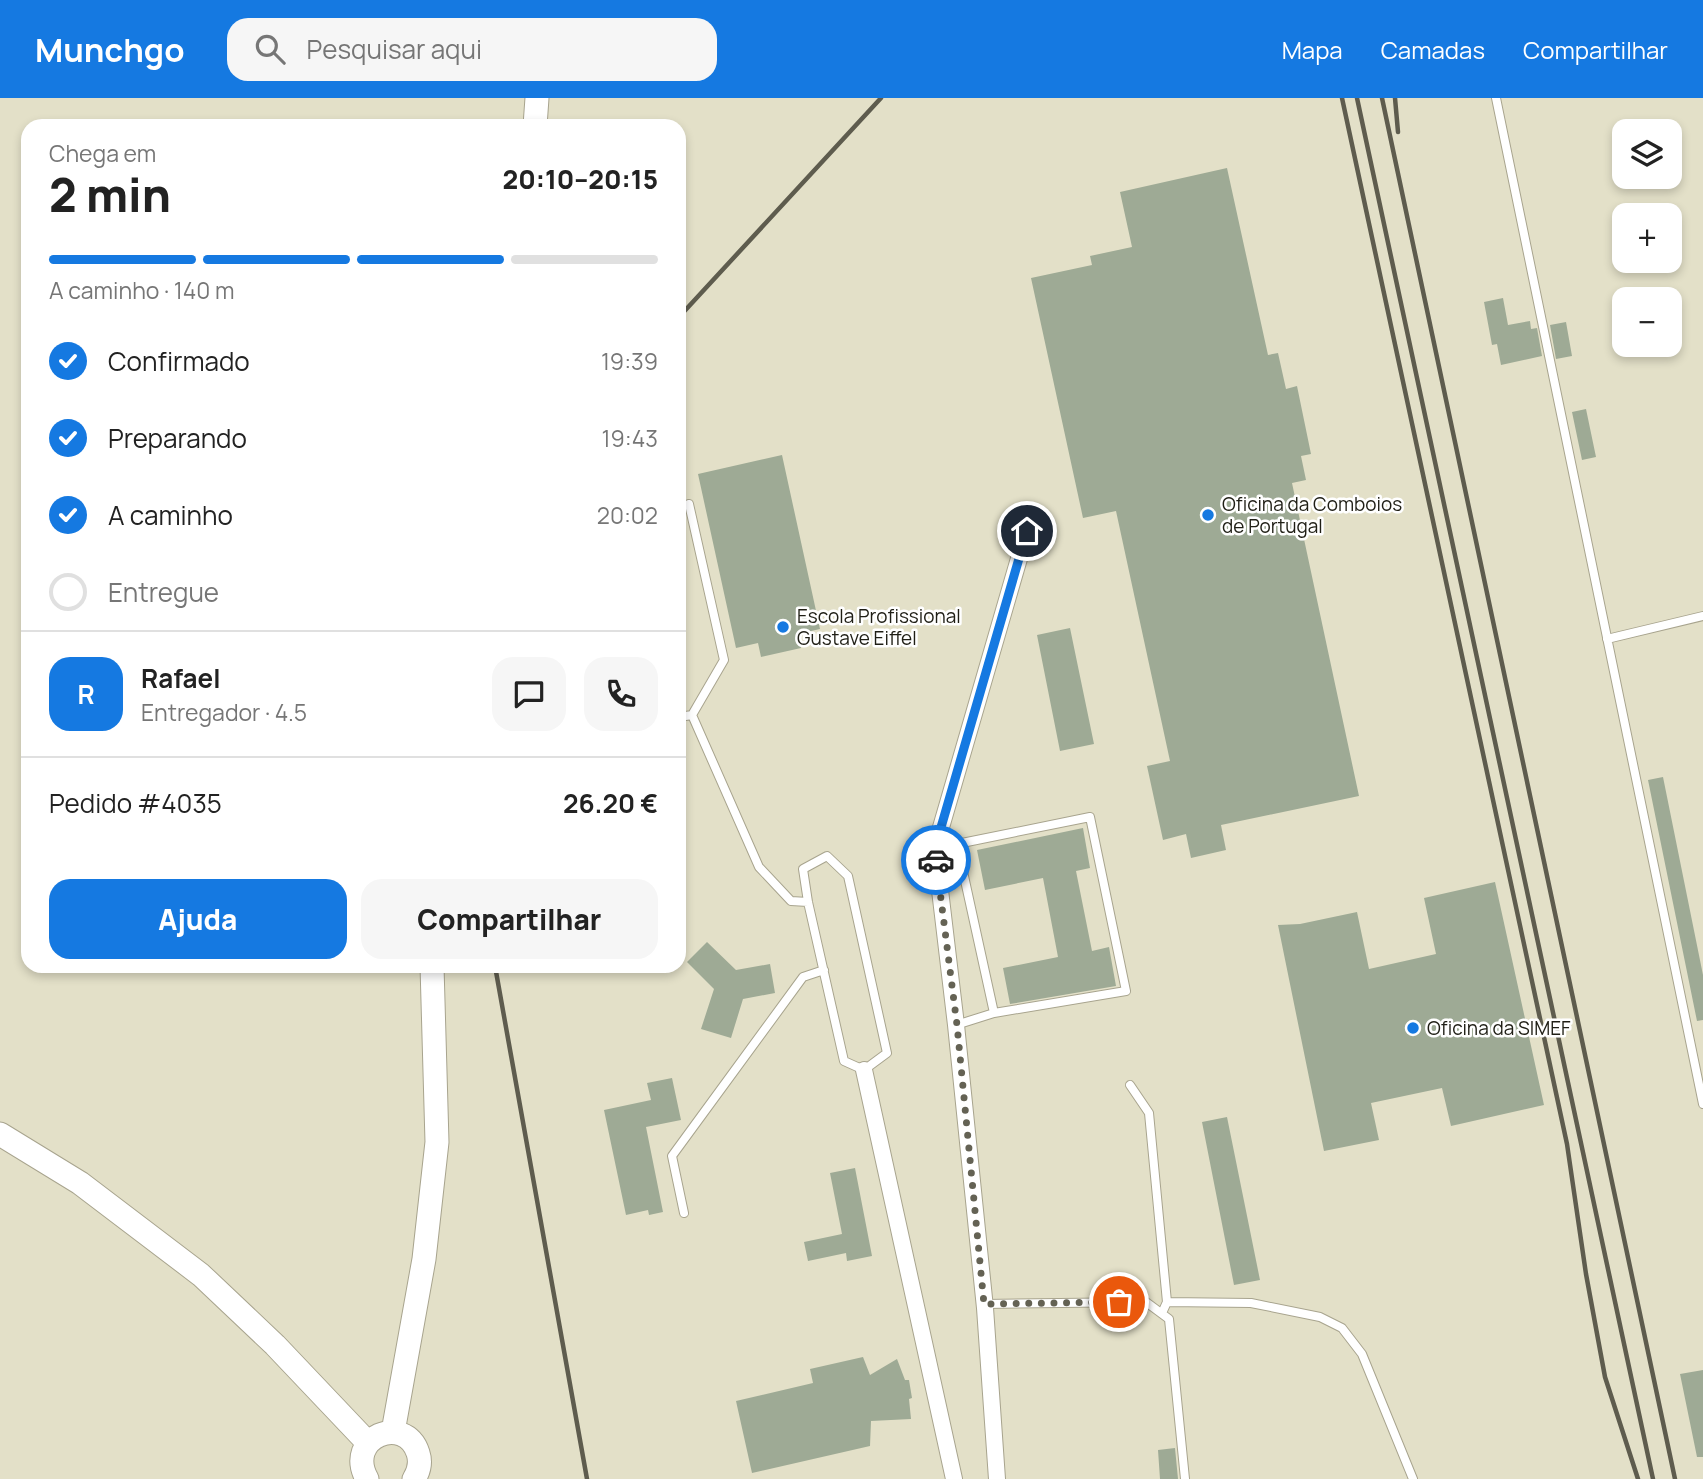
<!DOCTYPE html>
<html lang="pt">
<head>
<meta charset="utf-8">
<style>
	body { margin:0; font-family:Manrope,sans-serif; background:#f6f6f6; color:#222; height:100vh; display:flex; flex-direction:column; font-size:26px; white-space:nowrap }
	* { box-sizing:border-box; margin:0 }
	p { font-size:23px; color:#767676 }
	.icon { flex:none; width:38px; height:38px; fill:none; stroke:currentColor; stroke-width:2; stroke-linecap:round; stroke-linejoin:round }
	.map { position:relative; flex:1; overflow:hidden }
	.details { position:absolute; left:21px; top:21px; width:665px; height:854px; display:flex; flex-direction:column; background:#fff; border-radius:21px; box-shadow:0 4px 10px #0003 }
	.details>* { flex:none }
	.controls { position:absolute; left:1612px; top:21px; display:grid; gap:14px }
	.controls a { display:grid; place-items:center; width:70px; height:70px; border-radius:14px; background:#fff; box-shadow:0 4px 10px #0003; font-size:35px }
	.pin { position:absolute; display:grid; place-items:center; width:60px; height:60px; color:#fff; margin:-30px; border:4px solid #fff; border-radius:50%; box-shadow:0 2px 7px #0007 }
	.courier { position:absolute; display:grid; place-items:center; width:70px; height:70px; margin:-35px; border:5px solid #1579e1; border-radius:50%; background:#fff; color:#222; box-shadow:0 2px 9px #0007 }
	.headline em { font-style:normal; font-weight:800 }
	.headline div { display:flex; flex-direction:column-reverse }
	.headline { display:flex; align-items:center; justify-content:space-between; height:119px; padding:0 28px }
	h1 { font-size:46px; font-weight:800; line-height:52px }
	.bar { display:grid; grid-template-columns:repeat(4,1fr); gap:10px 7px; align-content:center; height:84px; padding:0 28px }
	.bar i { height:9px; border-radius:5px; background:#e0e0e0 }
	.bar .active { background:#1579e1 }
	.bar p { grid-column:span 4 }
	.line { display:flex; align-items:center; gap:18px; padding:0 28px; border-top:2px solid #e0e0e0 }
	.line div { flex:1 }
	.round { display:grid; place-items:center; flex:none; width:74px; height:74px; border-radius:21px; background:#f6f6f6 }
	ol { padding:0 28px; list-style:none }
	li { display:flex; align-items:center; gap:21px; height:77px }
	li p { margin-inline-start:auto }
	li .icon { padding:7px; border-radius:50%; background:#1579e1; color:#fff; stroke-width:4 }
	li:last-child { color:#767676 }
	li i { width:38px; height:38px; border:4px solid #e0e0e0; border-radius:50% }
	.cta { display:flex; gap:14px; margin-top:auto; padding:14px 28px }
	.cta a { flex:1; height:80px; border-radius:21px; background:#1579e1; color:#fff; font-size:28px; font-weight:800; line-height:80px; text-align:center }
	.cta a+a { background:#f6f6f6; color:#222 }
	header { display:flex; align-items:center; gap:42px; box-sizing:border-box; height:98px; padding:0 35px; background:#1579e1; color:#fff }
	header strong { font-size:33px }
	nav { display:flex; gap:38px; margin-inline-start:auto; font-size:24px }
	.search { width:490px; height:63px; background:#f6f6f6; display:flex; align-items:center; gap:18px; box-sizing:border-box; padding:0 24px; border-radius:21px; color:#767676; font-size:26px }
	.map>svg:first-child { display:block }
</style>
</head>
<body>
<header>
<strong>Munchgo</strong>
<div class="search"><svg class="icon" aria-label="search" viewBox="0 0 24 24"><circle cx="10" cy="10" r="6"/><path d="M15 15l6 6"/></svg>Pesquisar aqui</div>
<nav><a>Mapa</a><a>Camadas</a><a>Compartilhar</a></nav>
</header>
<div class="map">
<svg width="1703" height="1381" viewBox="0 0 1703 1381">
	<rect width="100%" height="100%" fill="#e3e0c8"/>
	<path fill="#9eaa95" d="M1227 70 1268 257 1278 255 1286 291 1297 288 1311 356 1301 358 1306 382 1292 385 1359 698 1221 727 1226 752 1191 760 1186 736 1163 742 1147 668 1170 663 1116 413 1083 420 1031 180 1092 167 1090 158 1132 149 1120 94Z
		M1503 200 1508 227 1530 223 1531 231 1537 230 1542 258 1501 267 1497 246 1492 247 1484 204Z
		M1566 224 1572 258 1556 261 1550 227Z
		M1586 311 1596 359 1582 362 1572 314Z
		M782 357 820 531 798 536 801 550 761 559 758 545 736 550 698 376Z
		M1070 530 1094 646 1060 653 1037 537Z
		M1663 679 1703 877V922L1697 923 1648 682Z
		M1083 730 1090 770 1076 773 1092 853 1109 849 1116 888 1010 906 1003 870 1058 859 1043 780 985 792 977 752Z
		M1495 784 1544 1007 1451 1028 1442 990 1371 1005 1379 1042 1324 1053 1278 827 1300 826 1357 814 1369 871 1436 856 1424 800Z
		M707 844 736 872 770 866 775 895 743 901 731 940 701 931 714 891 687 864Z
		M672 980 681 1022 646 1029 663 1114 649 1117 648 1112 626 1117 604 1012 651 1002 647 985Z
		M1227 1019 1260 1182 1234 1187 1202 1024Z
		M855 1070 872 1158 847 1163 846 1155 808 1163 804 1144 842 1136 830 1075Z
		M863 1259 870 1277 897 1261 905 1282H909L912 1300 909 1301 911 1321 871 1323 870 1348 752 1375 736 1303 813 1285 810 1271Z
		M1703 1272V1359H1697L1680 1276Z
		M1175 1350 1178 1381H1160L1158 1352Z"/>
	<g fill="none" stroke-linecap="round" stroke-linejoin="round">
		<g stroke="#a8a48e" stroke-width="10">
			<path id="lane" d="M1496 0 1703 1006
				M689 406 724 562 692 617 759 769 791 803 808 804
				M1607 541 1703 518
				M679 619 692 617
				M957 746 1090 719 1126 893 994 915
				M935 750 957 746 994 915 956 927
				M827 758 848 778 887 955 864 972 844 963 808 804 803 771Z
				M1130 987 1149 1015 1167 1204
				M684 1115 672 1058 803 879 824 872
				M984 1206 1146 1204 1169 1221 1185 1381
				M1162 1215 1167 1204 1251 1205 1320 1219 1342 1230 1362 1256 1413 1381"/>
		</g>
		<g stroke="#a8a48e" stroke-width="18">
			<path id="street" d="M864 972 954 1381
				M997 1381 985 1210 956 927 935 750 1027 433"/>
		</g>
		<g stroke="#a8a48e" stroke-width="25">
			<path id="secondary" d="M535 28 537 0
				M0 1036 80 1085 201 1177 275 1247 368 1345
				M393 1334 424 1161 437 1044 432 868
				M367 1381C344 1339 405 1315 418 1355 421 1364 419 1373 414 1381"/>
		</g>
		<use href="#lane" stroke="#fff" stroke-width="8"/>
		<use href="#street" stroke="#fff" stroke-width="16"/>
		<use href="#secondary" stroke="#fff" stroke-width="23"/>
		<path stroke="#5e5c4e" stroke-width="4.5" d="M1342 0 1567 1046 1586 1176 1605 1279 1638 1381
			M1357 0 1653 1381
			M1382 0 1675 1381
			M1395 0 1398 34
			M679 219 881 0
			M495 868 587 1381"/>
	</g>
	<g fill="none" stroke-linecap="round" stroke-linejoin="round">
		<path stroke="#646254" stroke-width="7" stroke-dasharray="0 12.6" d="M936 762 957 927 984 1206 1119 1204"/>
		<path stroke="#1579e1" stroke-width="9" d="M936 762 935 750 1027 433"/>
	</g>
	<g fill="#1579e1" stroke="#fff" stroke-width="2.5">
		<circle cx="1208" cy="417" r="7"/>
		<circle cx="783" cy="529" r="7"/>
		<circle cx="1413" cy="930" r="7"/>
	</g>
	<g text-anchor="middle" stroke-width="5" stroke-linejoin="round" paint-order="stroke">
		<g font-size="19" fill="#1f1e15" stroke="#fff" text-anchor="start">
			<text x="1222" y="413">Oficina da Comboios<tspan x="1222" dy="22">de Portugal</tspan></text>
			<text x="797" y="525">Escola Profissional<tspan x="797" dy="22">Gustave Eiffel</tspan></text>
			<text x="1427" y="937">Oficina da SIMEF</text>
		</g>
	</g>
</svg>
<div class="controls">
<a><svg class="icon" aria-label="layers" viewBox="0 0 24 24"><path d="M12 4l9 5-9 5-9-5zM3 14l9 5 9-5"/></svg></a>
<a>+</a>
<a>−</a>
</div>
<div class="pin" style="left:1119px;top:1204px;background:#ea580c"><svg class="icon" aria-label="bag" viewBox="0 0 24 24"><path d="M5 8h14l-1 12H6zM9 8a3 3 0 0 1 6 0"/></svg></div>
<div class="pin" style="left:1027px;top:433px;background:#1f2937"><svg class="icon" aria-label="home" viewBox="0 0 24 24"><path d="M3 11l9-7 9 7M6 9v11h12V9"/></svg></div>
<div class="courier" style="left:936px;top:762px"><svg class="icon" aria-label="car" viewBox="0 0 24 24"><path d="M5 17H2v-5l4-1 3-4h7l3 4 3 1v5h-3M9 17h6M6 11h13"/><circle cx="7" cy="17" r="2"/><circle cx="17" cy="17" r="2"/></svg></div>
<section class="details">
<div class="headline"><div><h1>2 min</h1><p>Chega em</p></div><em>20:10–20:15</em></div>
<div class="bar"><i class="active"></i><i class="active"></i><i class="active"></i><i></i><p>A caminho · 140 m</p></div>
<ol>
<li><svg class="icon" aria-label="check" viewBox="0 0 24 24"><path d="M5 12l5 5 9-10"/></svg>Confirmado<p>19:39</p></li>
<li><svg class="icon" aria-label="check" viewBox="0 0 24 24"><path d="M5 12l5 5 9-10"/></svg>Preparando<p>19:43</p></li>
<li><svg class="icon" aria-label="check" viewBox="0 0 24 24"><path d="M5 12l5 5 9-10"/></svg>A caminho<p>20:02</p></li>
<li><i></i>Entregue</li>
</ol>
<div class="line" style="height:126px"><b class="round" style="background:#1579e1;color:#fff">R</b><div><b>Rafael</b><p>Entregador · 4.5</p></div><a class="round"><svg class="icon" aria-label="chat" viewBox="0 0 24 24"><path d="M4 5h16v11H9l-5 4z"/></svg></a><a class="round"><svg class="icon" aria-label="phone" viewBox="0 0 24 24"><path d="M5 4h4l2 5-3 2q2 4 5 5l2-3 5 2v4C11 20 4 13 5 4z"/></svg></a></div>
<div class="line" style="height:91px"><div>Pedido #4035</div><b>26.20 €</b></div>
<div class="cta"><a>Ajuda</a><a>Compartilhar</a></div>
</section>
</div>
</body>
</html>
